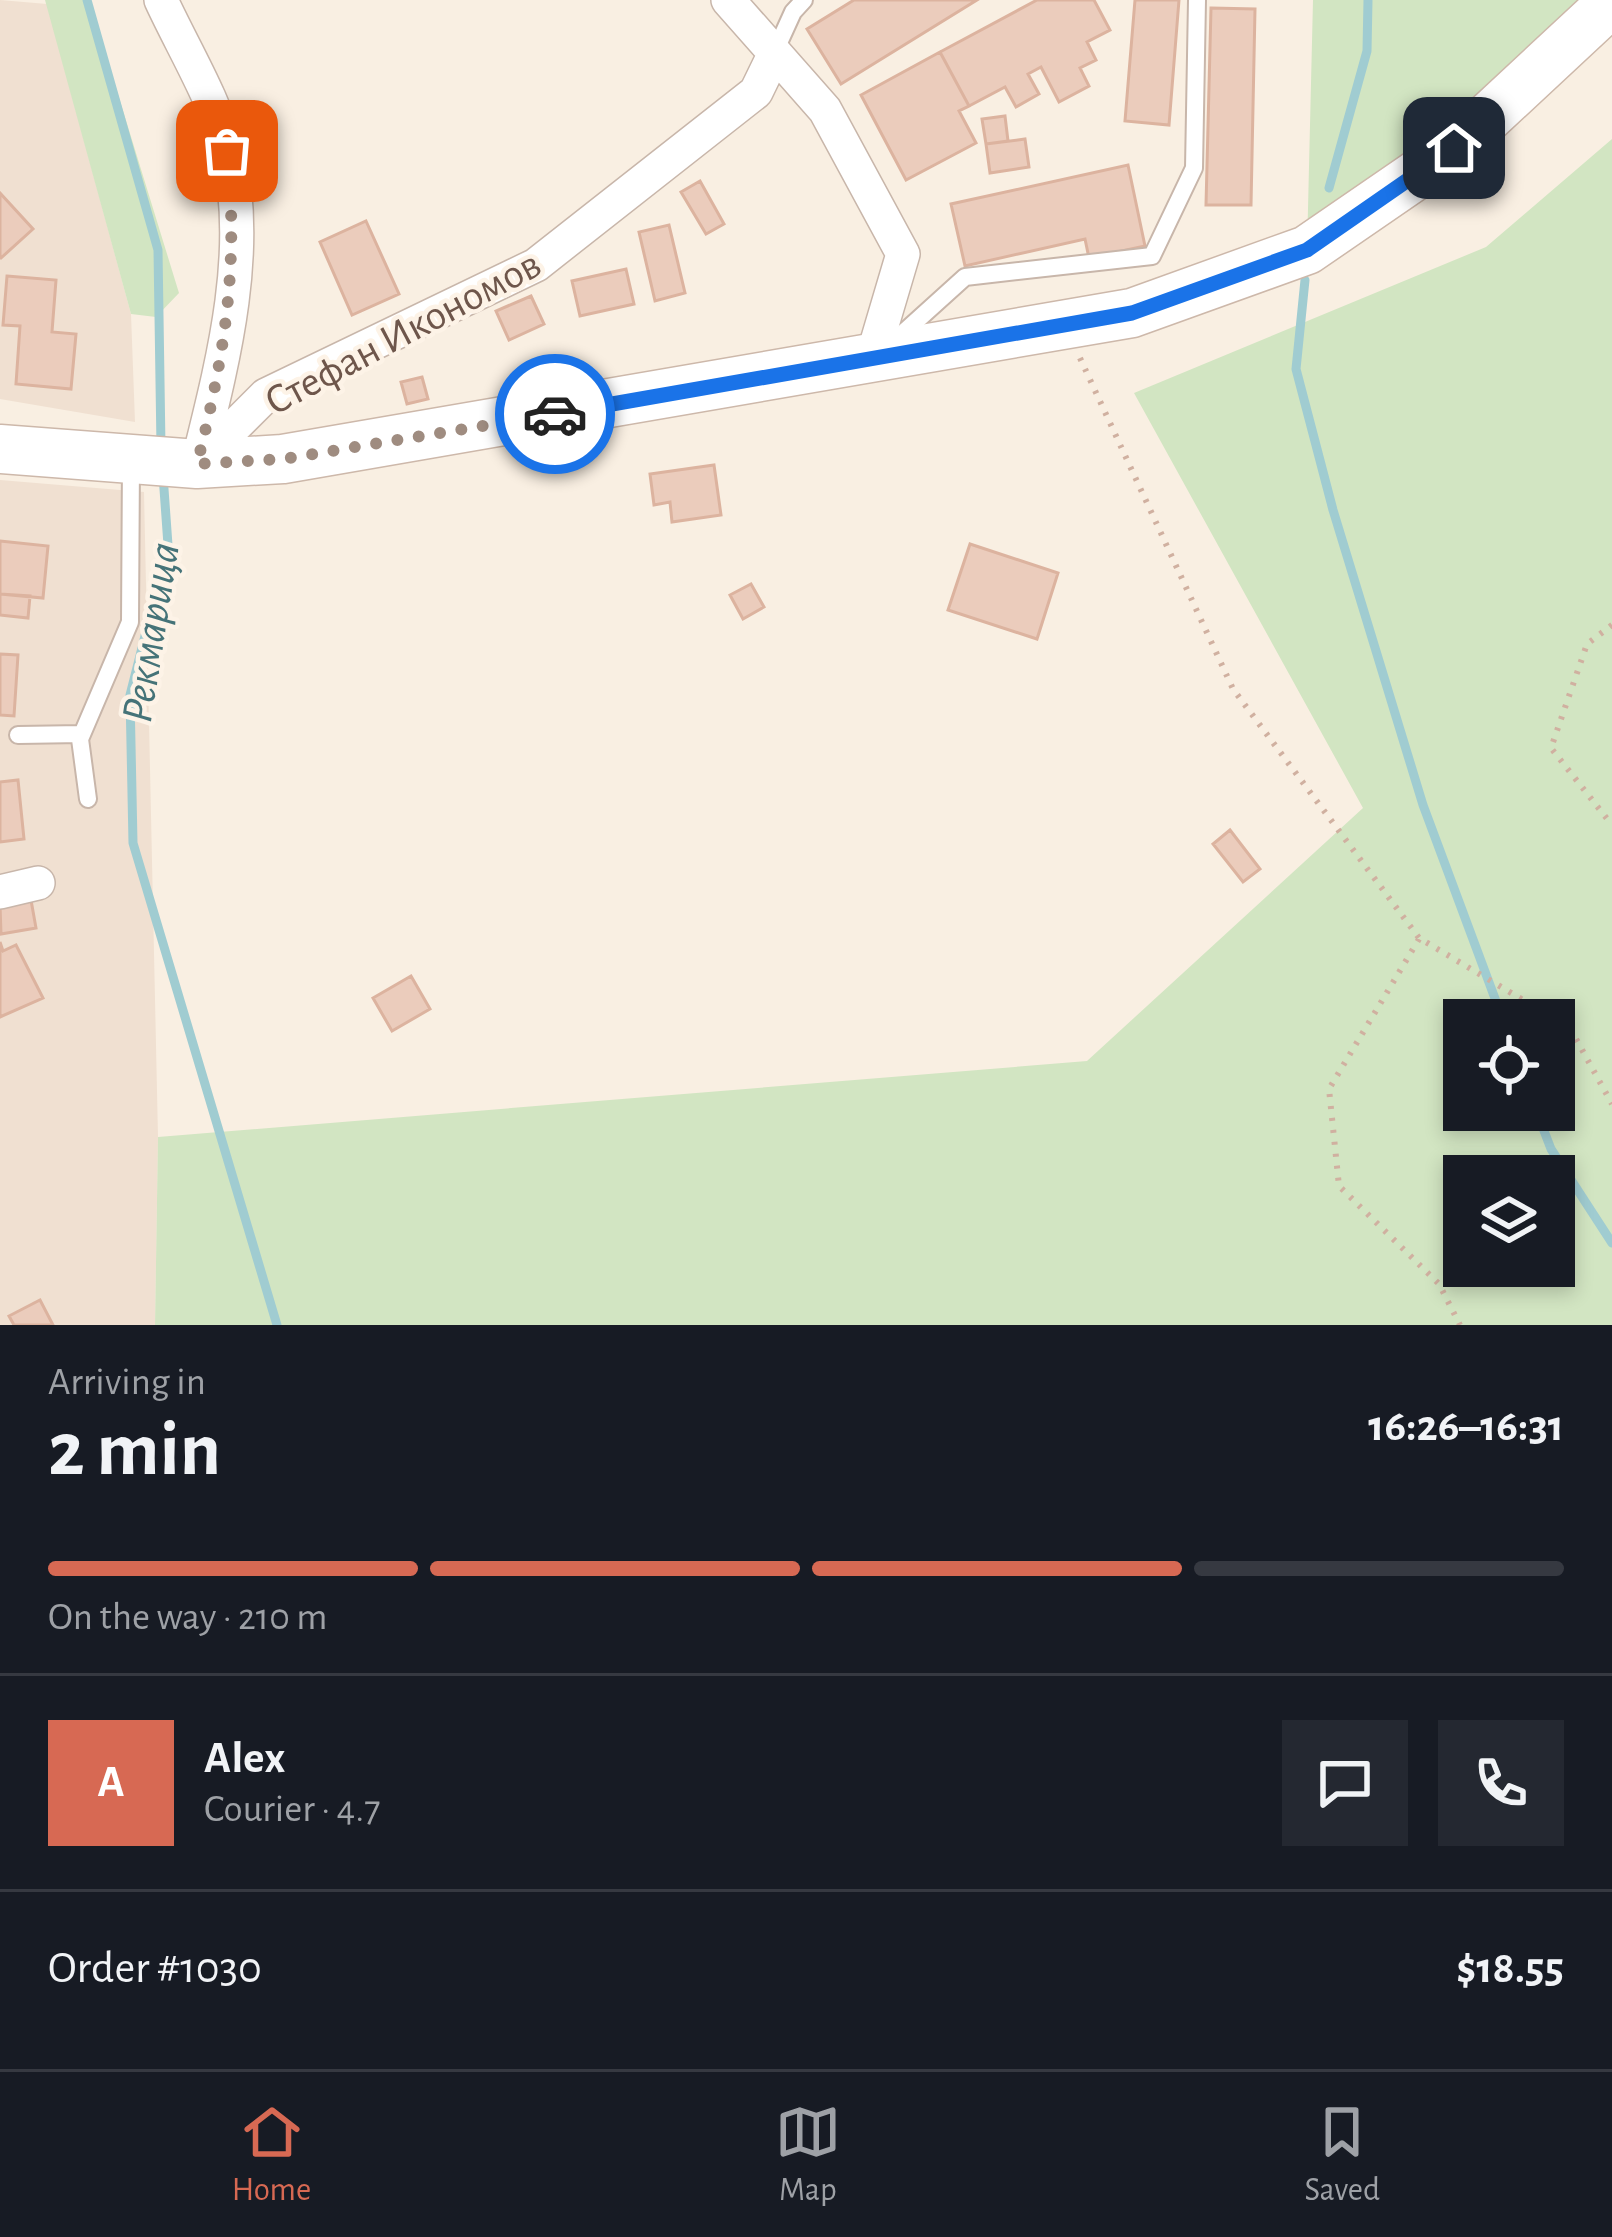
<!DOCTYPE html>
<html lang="en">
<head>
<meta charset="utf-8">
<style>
	body { margin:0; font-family:"Alegreya Sans",sans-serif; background:#242831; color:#f1f3f6; height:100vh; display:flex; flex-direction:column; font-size:45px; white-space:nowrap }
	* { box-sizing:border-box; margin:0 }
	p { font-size:39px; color:#9ea1a6 }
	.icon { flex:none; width:66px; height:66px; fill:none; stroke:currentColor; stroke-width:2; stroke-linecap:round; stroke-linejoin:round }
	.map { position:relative; height:1325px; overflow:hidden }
	.panel { display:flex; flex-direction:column; background:#171b24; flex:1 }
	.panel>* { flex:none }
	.controls { position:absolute; left:1443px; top:999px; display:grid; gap:24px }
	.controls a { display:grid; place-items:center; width:132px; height:132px; border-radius:0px; background:#171b24; box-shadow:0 6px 18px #0003; font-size:60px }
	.pin { position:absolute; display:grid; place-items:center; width:102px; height:102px; color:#fff; margin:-51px; border-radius:24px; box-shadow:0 6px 18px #0006 }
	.courier { position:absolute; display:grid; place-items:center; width:120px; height:120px; margin:-60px; border:9px solid #1a73e8; border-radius:50%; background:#fff; color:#222; box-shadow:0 3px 15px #0007 }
	.summary em { font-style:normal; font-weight:600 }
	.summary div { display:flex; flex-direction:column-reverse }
	.summary { display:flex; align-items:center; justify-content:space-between; height:204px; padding:0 48px }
	h1 { font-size:78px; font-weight:600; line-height:90px }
	.bar { display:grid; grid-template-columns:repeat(4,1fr); gap:18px 12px; align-content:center; height:144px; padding:0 48px }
	.bar i { height:15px; border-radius:9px; background:#363941 }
	.bar .selected { background:#d76953 }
	.bar p { grid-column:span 4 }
	.line { display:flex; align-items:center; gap:30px; padding:0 48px; border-top:3px solid #363941 }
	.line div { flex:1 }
	.round { display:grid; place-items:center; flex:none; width:126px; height:126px; border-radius:0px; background:#242831 }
	.tabs { display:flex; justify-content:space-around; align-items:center; height:168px; border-top:3px solid #363941; background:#171b24; font-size:33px; color:#9ea1a6 }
	.tabs a { display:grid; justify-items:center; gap:6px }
	.tabs .selected { color:#d76953 }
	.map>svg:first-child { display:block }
</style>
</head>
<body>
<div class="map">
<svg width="1612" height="1325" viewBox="0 0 1612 1325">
	<rect width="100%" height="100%" fill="#f9efe2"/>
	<path fill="#f0e0d1" d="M0 0 47 4 131 314 135 422 0 399Z
		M0 480 144 492 158 1137 155 1325H0Z"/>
	<path fill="#d2e5c2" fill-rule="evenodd" d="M45 0H89L179 293 156 317 131 314Z
		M1313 0H1612L1307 250Z
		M1612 139V1325H155L158 1137 1087 1061 1363 808 1134 393 1486 247ZM1554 1020V1110H1464V1020ZM1554 1176V1266H1464V1176Z"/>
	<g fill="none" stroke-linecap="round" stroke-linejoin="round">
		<path stroke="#a0ccd1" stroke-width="9" d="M87 0 158 250 161 447
			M1329 188 1367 51 1368 0
			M1305 280 1296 369 1333 510 1423 805 1503 1020
			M163 475 168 545 130 695 133 843 277 1325
			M1536 1110 1551 1149 1612 1243"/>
	</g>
	<path fill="#ebccbc" stroke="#dcb39f" stroke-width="3" d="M854 0H977L841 84 807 29Z
		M1037 0H1094L1110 30 1087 42 1096 60 1080 68 1089 86 1059 102 1041 67 1028 74 1039 94 1016 107 1005 87 969 106 940 52Z
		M1135 0H1179L1169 125 1125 121Z
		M1211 8 1255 9 1251 205H1206Z
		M940 52 969 106 959 111 976 143 906 180 861 95Z
		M1005 116 1008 141 986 144 982 119Z
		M1025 139 1029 167 990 173 986 144Z
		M1128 165 1145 246 1089 258 1085 239 965 266 951 204Z
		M700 181 724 224 706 234 681 192Z
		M0 193 33 229 1 258 0 257Z
		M366 221 399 294 352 315 320 242Z
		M669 225 685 293 655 301 639 232Z
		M626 269 634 304 580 316 572 281Z
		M7 276 56 280 52 332 76 334 71 389 16 384 20 326 3 325Z
		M531 296 544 324 509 340 496 311Z
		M422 377 428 399 407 404 401 382Z
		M714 465 721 515 672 522 670 502 654 505 650 474Z
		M0 541 48 546 43 598 0 594Z
		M970 544 1058 573 1037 639 948 610Z
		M751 584 764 607 743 619 730 595Z
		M0 594 30 596 28 618 0 615Z
		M0 654 18 655 14 716 0 715Z
		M18 780 24 839 0 842V782Z
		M1230 830 1260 869 1243 882 1213 844Z
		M31 900 36 928 1 934 0 905Z
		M0 942 3 951 16 945 43 998 0 1017Z
		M411 976 430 1009 392 1031 373 998Z
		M40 1300 53 1325H14L9 1316Z"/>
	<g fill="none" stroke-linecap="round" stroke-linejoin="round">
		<g stroke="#c8b6aa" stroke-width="20">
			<path id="lane" d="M773 56 793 12 804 0
				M893 342 965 277 1152 256 1194 168 1197 0
				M18 735 82 734
				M88 799 80 739 130 622 131 460"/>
		</g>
		<g stroke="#c8b6aa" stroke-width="36">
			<path id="street" d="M161 0C183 48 216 101 228 152 252 253 222 365 198 462
				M728 0 825 110 903 254 871 362
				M197 464 266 395 536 265 756 92 773 57
				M0 892 38 883"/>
		</g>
		<g stroke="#cdb8aa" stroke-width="51">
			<path id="secondary" d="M0 449 197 464 283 459 1132 313 1307 250 1454 149 1612 2"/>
		</g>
		<path stroke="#d0b0a0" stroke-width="6" stroke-dasharray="3 9" stroke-linecap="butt" d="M1080 358 1233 689 1419 938 1570 1028 1612 1104
			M1612 625 1587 644 1551 748 1612 825
			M1419 939 1329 1089 1339 1186 1439 1284 1460 1325"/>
		<use href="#lane" stroke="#fff" stroke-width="16"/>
		<use href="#street" stroke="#fff" stroke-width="33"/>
		<use href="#secondary" stroke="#fff" stroke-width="48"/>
	</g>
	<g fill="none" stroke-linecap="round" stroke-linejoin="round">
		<path stroke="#9f8c80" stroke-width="12" stroke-dasharray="0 21.6" d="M227 151C239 264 225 355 197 464L283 459 555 414"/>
		<path stroke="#1a73e8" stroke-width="15" d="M555 414 1132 313 1307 250 1454 148"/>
	</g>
	<g text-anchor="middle" stroke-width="9" stroke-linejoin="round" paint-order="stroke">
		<g font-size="42" fill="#6e564b" stroke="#fdf3e7">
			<text transform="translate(402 331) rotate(-28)" y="15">Стефан Икономов</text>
		</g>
		<g font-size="45" font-style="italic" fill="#457378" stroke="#fdf3e7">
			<text transform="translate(149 632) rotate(-81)" y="16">Рекмарица</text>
		</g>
	</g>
</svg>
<div class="controls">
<a><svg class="icon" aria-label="locate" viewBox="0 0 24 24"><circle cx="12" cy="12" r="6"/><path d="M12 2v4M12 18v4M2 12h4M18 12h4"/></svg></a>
<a><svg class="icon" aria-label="layers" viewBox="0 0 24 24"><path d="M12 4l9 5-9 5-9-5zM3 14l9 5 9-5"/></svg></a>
</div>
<div class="pin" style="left:227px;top:151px;background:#ea580c"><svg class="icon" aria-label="bag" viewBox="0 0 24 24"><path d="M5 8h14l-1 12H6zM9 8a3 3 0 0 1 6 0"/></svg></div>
<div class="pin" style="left:1454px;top:148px;background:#1f2937"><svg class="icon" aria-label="home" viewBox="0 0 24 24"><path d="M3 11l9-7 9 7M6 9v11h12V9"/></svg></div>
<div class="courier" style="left:555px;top:414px"><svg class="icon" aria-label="car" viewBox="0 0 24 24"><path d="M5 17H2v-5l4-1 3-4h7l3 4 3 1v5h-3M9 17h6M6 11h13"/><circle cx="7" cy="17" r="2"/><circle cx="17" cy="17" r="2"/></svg></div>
</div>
<section class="panel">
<div class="summary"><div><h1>2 min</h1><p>Arriving in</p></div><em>16:26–16:31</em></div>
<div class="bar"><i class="selected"></i><i class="selected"></i><i class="selected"></i><i></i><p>On the way · 210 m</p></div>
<div class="line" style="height:216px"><b class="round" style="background:#d76953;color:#fff">A</b><div><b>Alex</b><p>Courier · 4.7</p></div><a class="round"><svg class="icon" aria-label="chat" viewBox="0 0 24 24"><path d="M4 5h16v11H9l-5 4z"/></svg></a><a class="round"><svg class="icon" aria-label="phone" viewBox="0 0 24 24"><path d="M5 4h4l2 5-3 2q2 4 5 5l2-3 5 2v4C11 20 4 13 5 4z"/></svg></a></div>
<div class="line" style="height:156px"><div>Order #1030</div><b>$18.55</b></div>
</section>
<nav class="tabs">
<a class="selected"><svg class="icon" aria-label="home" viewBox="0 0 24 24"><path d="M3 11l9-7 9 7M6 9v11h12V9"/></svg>Home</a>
<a><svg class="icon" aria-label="map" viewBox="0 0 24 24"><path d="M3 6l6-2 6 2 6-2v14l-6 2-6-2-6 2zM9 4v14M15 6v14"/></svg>Map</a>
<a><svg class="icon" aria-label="saved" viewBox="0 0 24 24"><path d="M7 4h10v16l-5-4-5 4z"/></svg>Saved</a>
</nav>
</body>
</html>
